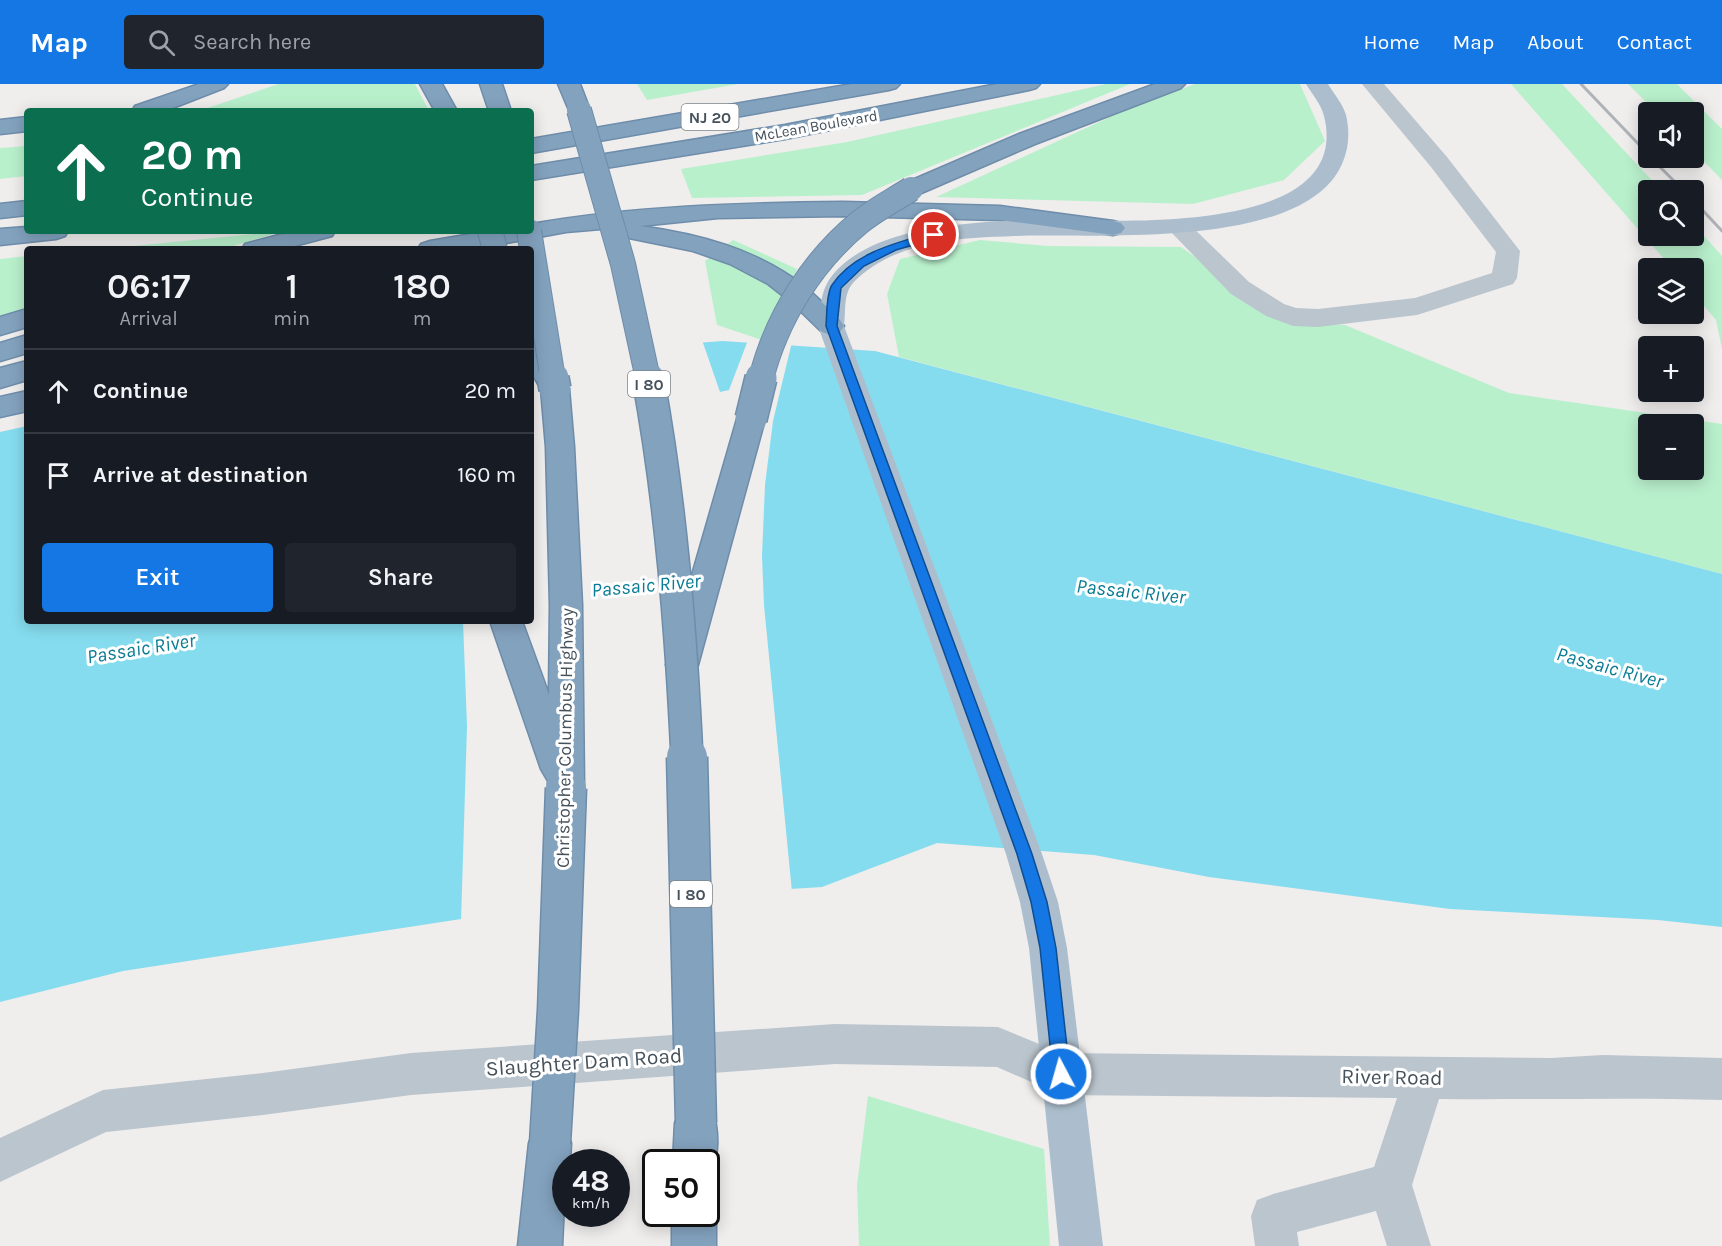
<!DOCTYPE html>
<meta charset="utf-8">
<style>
body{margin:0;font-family:Karla,sans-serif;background:#20242c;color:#f1f3f6;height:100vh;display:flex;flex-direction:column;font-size:22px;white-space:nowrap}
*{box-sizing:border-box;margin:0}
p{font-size:20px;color:#9ea1a6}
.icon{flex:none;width:33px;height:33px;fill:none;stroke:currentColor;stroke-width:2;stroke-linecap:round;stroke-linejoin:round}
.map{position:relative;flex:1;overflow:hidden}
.drawer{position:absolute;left:24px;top:162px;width:510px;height:378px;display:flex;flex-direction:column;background:#171b24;border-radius:6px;box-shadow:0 3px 15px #0003}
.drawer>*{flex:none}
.hud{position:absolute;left:24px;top:24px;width:510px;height:126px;border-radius:6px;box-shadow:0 3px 15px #0003;background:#0b6e4f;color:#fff;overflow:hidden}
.fabs{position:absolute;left:1638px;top:18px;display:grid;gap:12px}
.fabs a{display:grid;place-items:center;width:66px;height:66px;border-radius:6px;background:#171b24;box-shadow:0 3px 15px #0003;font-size:30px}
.speed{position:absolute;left:552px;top:1065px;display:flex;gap:12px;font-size:30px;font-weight:700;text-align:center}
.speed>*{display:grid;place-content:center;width:78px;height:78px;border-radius:50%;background:#171b24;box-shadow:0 3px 15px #0003;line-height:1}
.speed small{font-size:15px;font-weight:400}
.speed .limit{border:3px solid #111;border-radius:9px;background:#fff;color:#111}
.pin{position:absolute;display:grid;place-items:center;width:51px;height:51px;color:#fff;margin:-26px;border:3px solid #fff;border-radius:50%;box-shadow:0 2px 6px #0007}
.me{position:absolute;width:66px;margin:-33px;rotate:354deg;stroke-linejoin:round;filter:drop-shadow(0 0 4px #0008)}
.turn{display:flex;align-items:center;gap:21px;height:126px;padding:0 18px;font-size:27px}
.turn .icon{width:78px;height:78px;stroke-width:2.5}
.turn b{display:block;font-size:42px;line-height:51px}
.eta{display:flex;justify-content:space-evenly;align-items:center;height:102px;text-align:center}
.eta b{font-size:36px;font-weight:600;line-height:42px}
.cta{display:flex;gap:12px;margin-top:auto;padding:12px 18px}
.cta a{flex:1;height:69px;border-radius:6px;background:#1477e3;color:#fff;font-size:24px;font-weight:600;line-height:69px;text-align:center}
.cta a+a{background:#20242c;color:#f1f3f6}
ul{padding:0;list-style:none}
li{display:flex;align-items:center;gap:18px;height:84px;padding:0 18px;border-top:2px solid #363941}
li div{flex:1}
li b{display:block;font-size:22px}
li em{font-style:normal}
header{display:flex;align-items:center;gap:36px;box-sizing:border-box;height:84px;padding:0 30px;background:#1477e3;color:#fff}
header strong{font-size:28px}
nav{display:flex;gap:33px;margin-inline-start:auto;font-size:21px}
.search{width:420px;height:54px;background:#20242c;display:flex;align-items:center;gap:15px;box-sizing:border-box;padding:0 21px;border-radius:6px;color:#9ea1a6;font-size:22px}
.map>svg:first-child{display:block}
</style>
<header>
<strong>Map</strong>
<div class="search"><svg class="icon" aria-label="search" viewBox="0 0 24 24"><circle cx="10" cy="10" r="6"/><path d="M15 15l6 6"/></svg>Search here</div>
<nav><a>Home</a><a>Map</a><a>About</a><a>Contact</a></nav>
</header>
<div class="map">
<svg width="1722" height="1162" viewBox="0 0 1722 1162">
<rect width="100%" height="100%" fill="#f0eded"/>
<!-- green -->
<g fill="#b9f0cc" fill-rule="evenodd">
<polygon points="278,0 415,0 429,27 199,27"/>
<polygon points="637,0 738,0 647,16"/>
<polygon points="1106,0 1130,0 862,111 692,114 681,85 847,58"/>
<polygon points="1195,0 1300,0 1325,57 1284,96 1193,120 936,113 1123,27"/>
<polygon points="1511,0 1562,0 1661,106 1648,106 1648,152 1694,152 1694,141 1722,172 1722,265 1716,236 1694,210 1694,184 1672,184"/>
<polygon points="1628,0 1677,0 1722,45 1722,96 1694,67 1694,28 1656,28"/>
<polygon points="27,62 27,92 0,95 0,64"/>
<polygon points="283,147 224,165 103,165"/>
<polygon points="733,156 797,185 762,256 717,241 705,177"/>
<path d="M980 156 1048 162 1181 163 1287 237 1345 241 1509 309 1722 340V490L899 273 887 210 900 175ZM1648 340H1694V386H1648Z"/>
<polygon points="27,172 27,224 0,232 0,175"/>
<polygon points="868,1012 1044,1065 1050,1162 859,1162 857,1101"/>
</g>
<!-- water -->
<polygon fill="#85dcee" points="723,257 875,267 1722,490 1722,843 1658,836 1450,825 1209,793 1094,771 937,759 822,803 565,819 123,887 0,918 0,348 27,342 27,537 531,537 547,270"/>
<!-- pier -->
<polygon fill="#f0eded" points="702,256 720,308 729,306 748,256 792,258 773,337 765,401 762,472 764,521 792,808 565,822 461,838 467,642 463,537 531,537 531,269"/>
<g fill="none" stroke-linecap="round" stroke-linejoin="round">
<!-- highway casing -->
<g stroke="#6e8daa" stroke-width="3">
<g id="highway">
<polygon points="199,0 228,0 224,4 165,27 132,27 135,22"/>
<polygon points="420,0 442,0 457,27 435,27"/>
<polygon points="480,0 502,0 511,27 489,27"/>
<polygon points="558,0 580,0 590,26 587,31 579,32 571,31"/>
<polygon points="852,0 900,0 896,4 889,6 531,69 531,55"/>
<polygon points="997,0 1040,0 1036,4 1029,6 785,55 531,96 531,82 785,41"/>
<polygon points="1155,0 1185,0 1181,4 1035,60 919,110 911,112 903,110 899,105 903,100 1019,50"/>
<polygon points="27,33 27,47 0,50 0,36"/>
<polygon points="27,117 27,131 0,134 0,120"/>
<path d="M843 118 1000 122 1113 137 1121 139 1125 144 1121 149 1113 151 1000 136 843 132 718 134 640 142C699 150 755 165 803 201 816 212 828 224 840 236L844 242 840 248 831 251 822 248 791 218 768 200 730 180 693 167 624 153 621 148 624 143 566 148 473 165H418L421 160 430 157 489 147H531V140C634 122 739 119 843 118Z"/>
<polygon points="27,143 27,147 68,147 65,152 56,155 0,161 0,145"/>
<polygon points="294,147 335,147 332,152 283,165 242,165 245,160"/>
<polygon points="27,225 27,243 0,251 0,233"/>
<polygon points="27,251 27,269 0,277 0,259"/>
<polygon points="531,257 540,260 569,305 574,363 582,521 584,704 579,716 566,720 553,716 548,704 548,697 541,685 490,537 522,537 549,611 550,521 546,363 541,305 531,288"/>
<polygon points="27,277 27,296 0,304 0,284"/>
<polygon points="27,307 27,327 0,333 0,313"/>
<polygon points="751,325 761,328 765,335 698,581 694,591 682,595 670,591 666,581 737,335 741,328"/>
<path d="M696 1018 711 1024C720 1046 719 1071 710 1093L706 1095V1078H673L675 1039 681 1024Z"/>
<polygon points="550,1038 565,1044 571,1059 570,1078 566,1078 562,1162 518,1162 529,1059 535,1044"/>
<polygon points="706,1113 710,1114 716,1130 716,1162 672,1162 672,1130 706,1130"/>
</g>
</g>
<!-- minor -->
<g fill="#bbc5cd" fill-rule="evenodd">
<polygon points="1362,0 1384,0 1447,73 1520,167 1517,194 1513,200 1417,231 1318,243 1293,242 1266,232 1231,210 1170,147 1166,142 1170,137 1178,135 1186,137 1249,198 1284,220 1296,224 1318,225 1415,214 1492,189 1496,168 1431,83"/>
<path d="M835 940 998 943 1061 969 1551 974 1603 971 1722 974V1016C1628 1013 1534 1016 1439 1015L1412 1101 1431 1162H1387L1376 1127 1297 1148 1299 1162H1255L1251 1132 1257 1116 1273 1110 1374 1083 1397 1014 1061 1011 997 983 835 980 411 1011 263 1031 106 1048 0 1098V1054L103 1006 263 989 411 969Z"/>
</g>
<!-- major -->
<path fill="#acbecd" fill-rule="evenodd" d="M1306 0H1328C1334 10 1343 20 1346 31 1350 47 1349 65 1342 80 1304 167 1094 149 1015 152 988 153 960 154 934 159 906 164 873 177 853 199 843 210 846 228 844 242L1042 770 1058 818 1067 864 1103 1162H1059L1029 864 1020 818 1006 770 818 242C821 221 820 204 836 187 869 152 929 143 975 139 1005 136 1036 136 1066 136 1133 137 1353 148 1324 32 1321 20 1312 10 1306 0Z"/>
<!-- highway -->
<use href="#highway" fill="#83a2be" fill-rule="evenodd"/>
<!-- rail -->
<g stroke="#afb3b8" stroke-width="3">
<polyline points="1581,0 1648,70"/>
<polyline points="1651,74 1683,106"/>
<polyline points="1694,117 1722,147"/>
</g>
<!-- highway-bridge-far2 casing -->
<g stroke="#6e8daa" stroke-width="26" stroke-linecap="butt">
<g id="highway-bridge-far2">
<polyline points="579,26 623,180 648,295"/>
<polyline points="490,147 495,165"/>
<polyline points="529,147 553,295"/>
<path d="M761 295C776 235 812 177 860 138 876 125 894 116 911 105"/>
</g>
</g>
<!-- highway-bridge-far1 casing -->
<g stroke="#6e8daa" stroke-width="34" stroke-linecap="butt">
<g id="highway-bridge-far1">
<polyline points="553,294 555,305"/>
<path d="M648 294C671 419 681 547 687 674"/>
<polyline points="751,335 761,294"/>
</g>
</g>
<!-- highway-bridge casing -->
<g stroke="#6e8daa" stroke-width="43" stroke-linecap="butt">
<g id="highway-bridge">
<polyline points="687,673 696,1039"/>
<polyline points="550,1059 558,926 566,704"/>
</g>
</g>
<!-- highway-bridge-far2 -->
<use href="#highway-bridge-far2" stroke="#83a2be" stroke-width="24"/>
<!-- highway-bridge-far1 -->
<use href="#highway-bridge-far1" stroke="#83a2be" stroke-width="31"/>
<!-- highway-bridge -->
<use href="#highway-bridge" stroke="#83a2be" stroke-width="40"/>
</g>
<!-- route -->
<path fill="#1477e3" stroke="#0d4d94" stroke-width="1.5" d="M934 148 939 151 938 154 896 166 864 182 841 204 837 242 1032 770 1047 818 1056 864 1070 990 1067 996 1061 999 1055 996 1053 990 1040 864 1031 818 1017 770 826 242C827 231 826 210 832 201 854 168 899 158 934 148Z"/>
<g text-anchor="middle" stroke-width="6" stroke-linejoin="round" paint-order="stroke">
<!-- far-street labels -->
<g font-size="15" fill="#45515b" stroke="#fff">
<text transform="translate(816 42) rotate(-10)" y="5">McLean Boulevard</text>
</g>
<!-- shield labels -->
<g fill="#fff" stroke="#7d858c" stroke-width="1.5">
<rect x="681.5" y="20" width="57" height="26" rx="4.5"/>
<rect x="628" y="287" width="42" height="26" rx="4.5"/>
<rect x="670" y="797" width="42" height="26" rx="4.5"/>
</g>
<g font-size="16" font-weight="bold" fill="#45515b">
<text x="710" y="39">NJ 20</text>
<text x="649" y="306">I 80</text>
<text x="691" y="816">I 80</text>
</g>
<!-- street labels -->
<g font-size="18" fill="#45515b" stroke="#fff">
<text transform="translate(565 654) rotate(-89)" y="6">Christopher Columbus Highway</text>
</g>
<!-- water labels -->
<g font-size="20" font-style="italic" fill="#097c94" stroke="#fff">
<text transform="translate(646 501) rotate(-5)" y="7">Passaic River</text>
<text transform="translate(1131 507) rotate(6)" y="7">Passaic River</text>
<text transform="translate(141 564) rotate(-9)" y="7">Passaic River</text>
<text transform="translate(1610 583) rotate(15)" y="7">Passaic River</text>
</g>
<!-- near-street labels -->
<g font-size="21" fill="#45515b" stroke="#fff">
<text transform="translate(584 978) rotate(-4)" y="7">Slaughter Dam Road</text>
<text transform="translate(1392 993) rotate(1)" y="7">River Road</text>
</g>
</g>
</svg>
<div class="fabs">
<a><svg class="icon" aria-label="sound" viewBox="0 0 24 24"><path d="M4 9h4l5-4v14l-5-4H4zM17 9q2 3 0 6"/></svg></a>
<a><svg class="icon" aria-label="search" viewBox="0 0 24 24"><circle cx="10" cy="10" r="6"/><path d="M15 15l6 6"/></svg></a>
<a><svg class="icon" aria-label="layers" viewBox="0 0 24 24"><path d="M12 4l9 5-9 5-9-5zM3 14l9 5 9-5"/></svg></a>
<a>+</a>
<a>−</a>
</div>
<div class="speed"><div>48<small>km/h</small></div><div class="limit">50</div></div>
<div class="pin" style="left:934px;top:151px;background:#d93025"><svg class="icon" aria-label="arrive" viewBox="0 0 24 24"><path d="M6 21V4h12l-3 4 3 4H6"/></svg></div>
<svg class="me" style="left:1061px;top:990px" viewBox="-20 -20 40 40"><circle r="17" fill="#1477e3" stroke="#fff" stroke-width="3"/><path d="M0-11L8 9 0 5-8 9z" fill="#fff"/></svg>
<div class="hud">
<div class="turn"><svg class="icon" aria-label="ahead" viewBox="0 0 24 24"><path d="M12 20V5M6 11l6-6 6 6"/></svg><div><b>20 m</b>Continue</div></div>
</div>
<section class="drawer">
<div class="eta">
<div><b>06:17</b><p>Arrival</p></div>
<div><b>1</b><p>min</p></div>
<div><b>180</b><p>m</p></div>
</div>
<ul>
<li><svg class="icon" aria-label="ahead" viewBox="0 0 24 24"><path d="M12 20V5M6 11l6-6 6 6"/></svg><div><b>Continue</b></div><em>20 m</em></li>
<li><svg class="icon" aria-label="arrive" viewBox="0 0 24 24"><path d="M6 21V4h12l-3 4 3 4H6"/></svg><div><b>Arrive at destination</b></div><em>160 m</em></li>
</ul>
<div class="cta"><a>Exit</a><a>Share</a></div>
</section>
</div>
